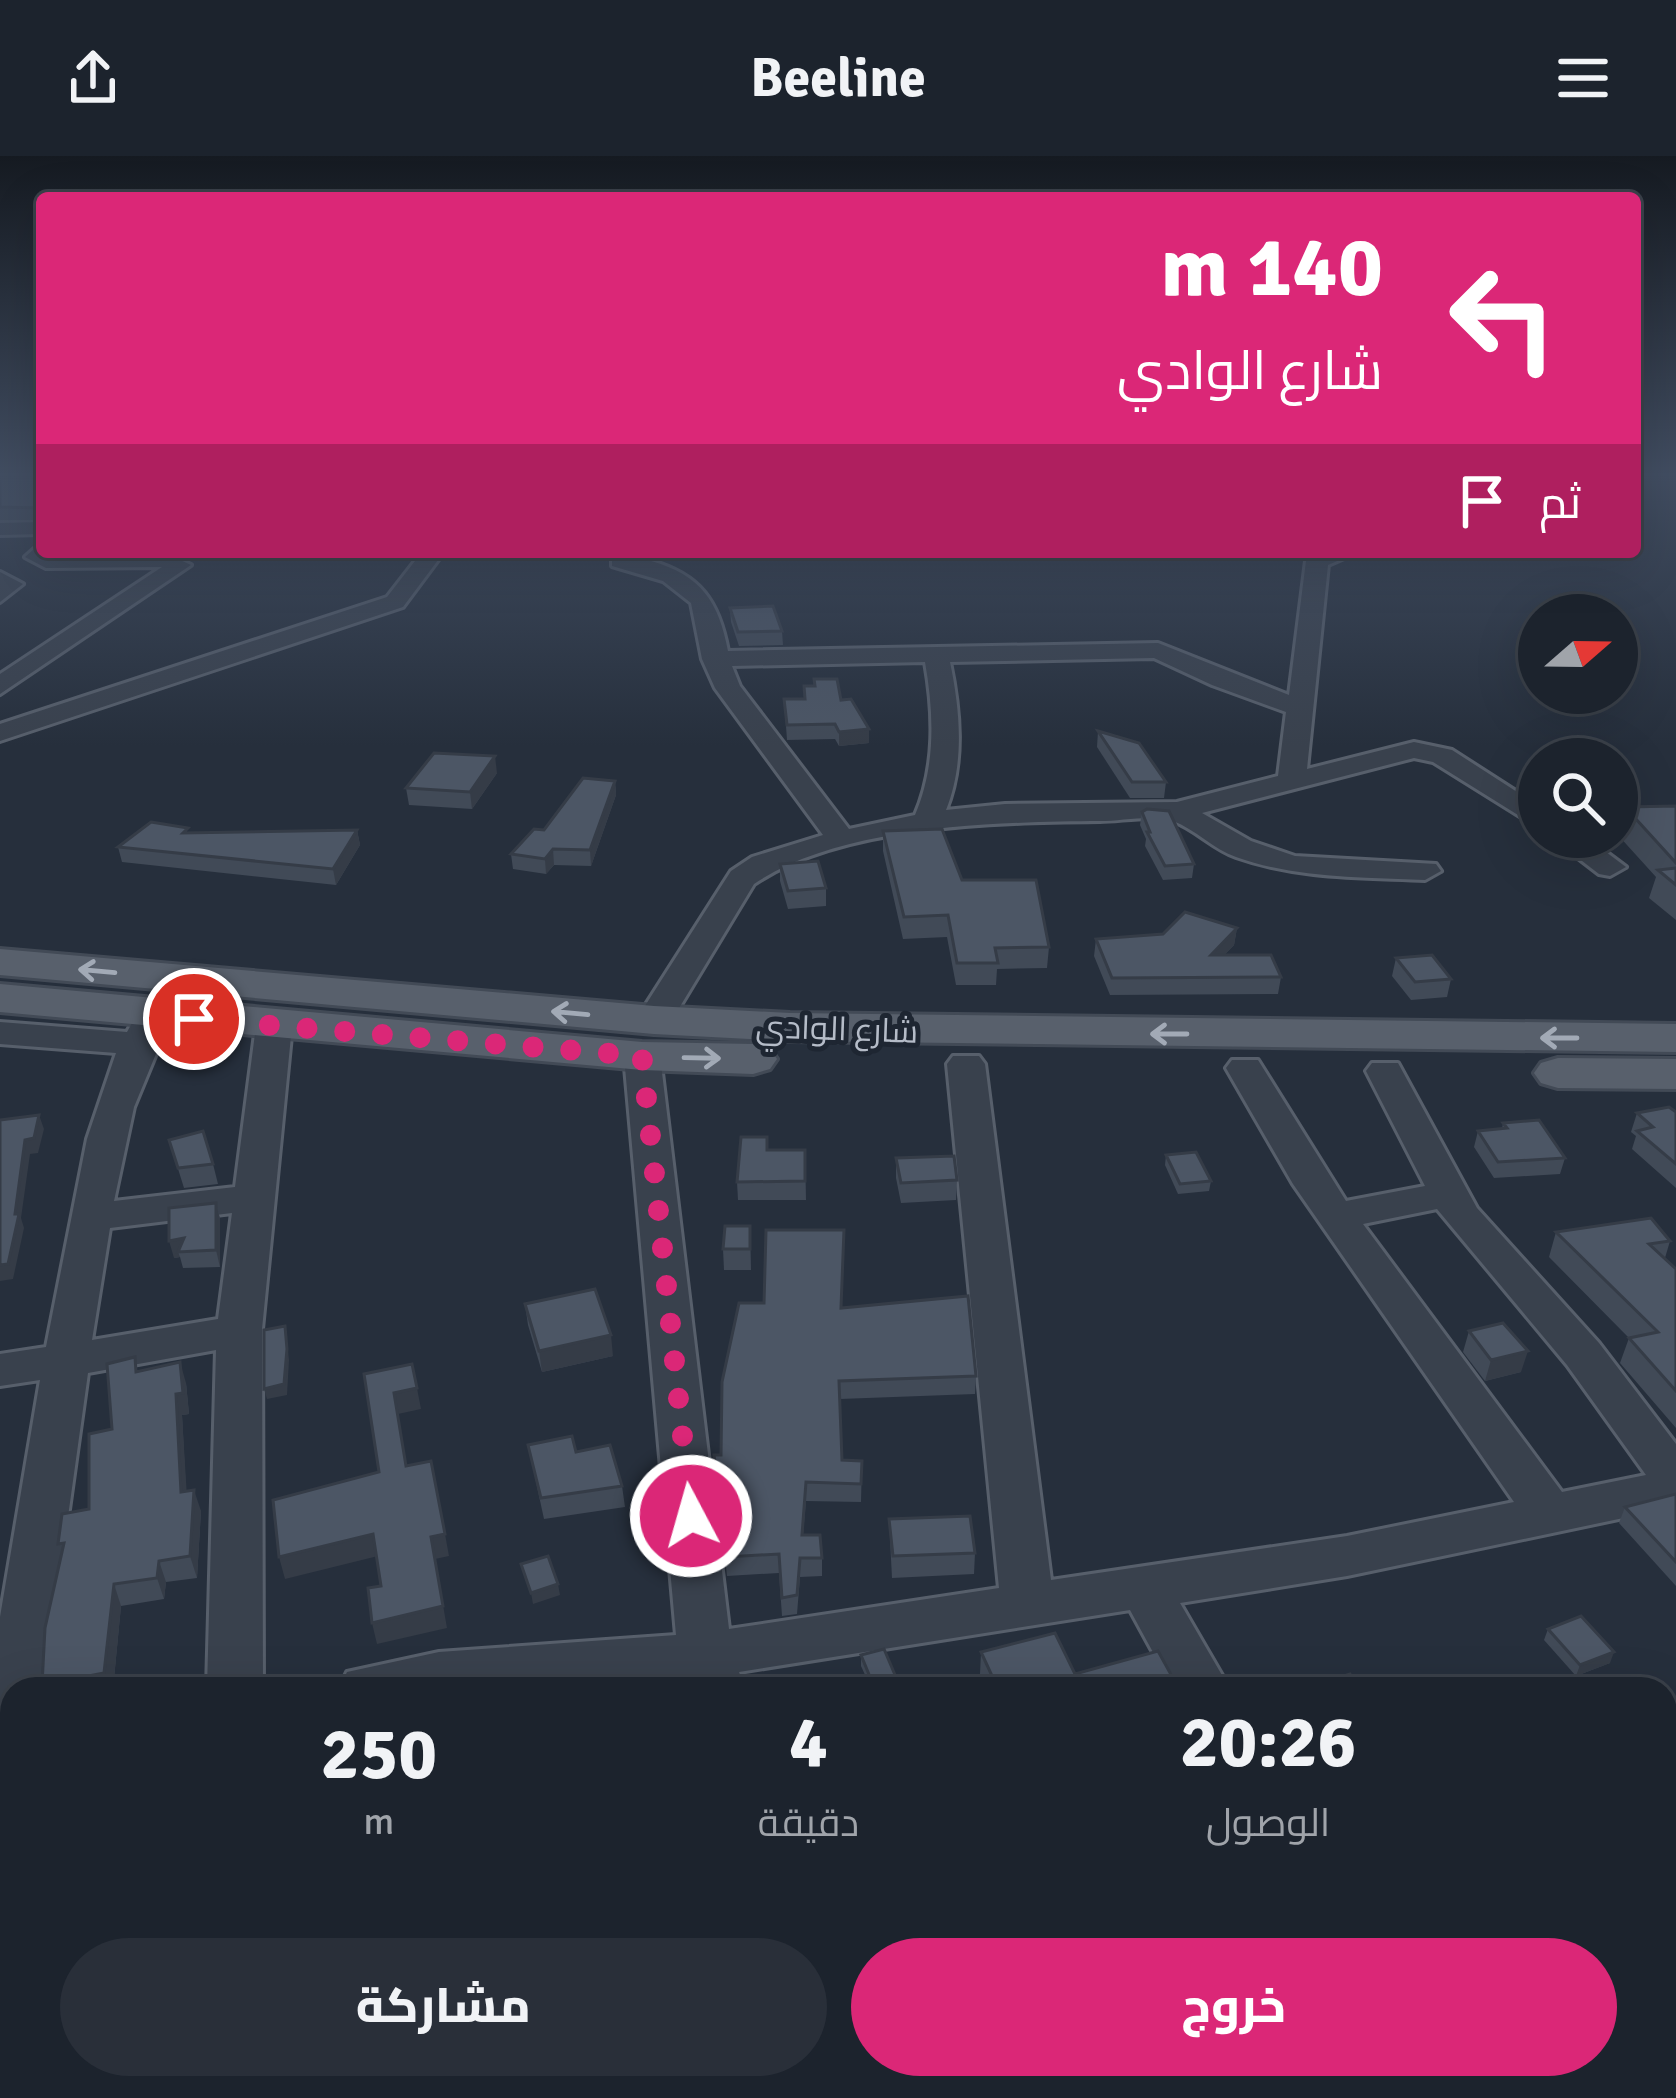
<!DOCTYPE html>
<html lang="ar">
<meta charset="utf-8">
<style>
body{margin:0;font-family:Signika,Cairo,sans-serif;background:#292f39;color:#f1f3f6;direction:rtl;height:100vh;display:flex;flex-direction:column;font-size:45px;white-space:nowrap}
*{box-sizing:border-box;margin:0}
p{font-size:39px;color:#a0a4aa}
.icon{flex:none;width:66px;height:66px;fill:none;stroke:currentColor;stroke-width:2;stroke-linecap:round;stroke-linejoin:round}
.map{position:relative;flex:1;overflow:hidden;direction:ltr}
.panel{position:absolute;left:0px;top:1521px;width:1677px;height:423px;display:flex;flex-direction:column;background:#1c232d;border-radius:36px 36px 0 0;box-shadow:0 12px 48px #0002,0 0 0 3px #3a4049;direction:rtl}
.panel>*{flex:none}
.banner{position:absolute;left:36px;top:36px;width:1605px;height:366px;border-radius:12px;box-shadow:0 12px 48px #0002,0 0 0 3px #3a4049;direction:rtl;background:#db2777;color:#fff;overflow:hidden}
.needle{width:78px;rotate:70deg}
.tools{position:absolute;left:1518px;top:438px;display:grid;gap:24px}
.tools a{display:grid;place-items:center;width:120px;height:120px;border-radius:50%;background:#1c232d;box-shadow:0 12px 48px #0002,0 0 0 3px #3a4049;font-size:60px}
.pin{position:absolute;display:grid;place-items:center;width:102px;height:102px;color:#fff;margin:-51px;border:6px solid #fff;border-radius:50%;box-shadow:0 3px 12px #0007}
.me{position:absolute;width:132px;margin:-66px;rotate:354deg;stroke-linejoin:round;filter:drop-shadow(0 0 9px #0008)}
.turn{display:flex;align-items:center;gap:42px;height:252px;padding:0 60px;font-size:54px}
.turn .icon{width:156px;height:156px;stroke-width:2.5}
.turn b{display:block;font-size:84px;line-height:102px}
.then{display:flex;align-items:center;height:114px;padding:0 60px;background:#0003;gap:24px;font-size:45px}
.eta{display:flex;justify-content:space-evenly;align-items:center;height:204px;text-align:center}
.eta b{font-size:72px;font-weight:800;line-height:84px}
.button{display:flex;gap:24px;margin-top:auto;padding:24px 60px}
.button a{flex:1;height:138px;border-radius:72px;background:#db2777;color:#fff;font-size:48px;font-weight:800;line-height:138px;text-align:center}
.button a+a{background:#292f39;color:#f1f3f6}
header{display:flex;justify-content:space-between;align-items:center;height:156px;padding:0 60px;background:#1c232d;font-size:54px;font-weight:800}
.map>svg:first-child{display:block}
</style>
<header><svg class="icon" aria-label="menu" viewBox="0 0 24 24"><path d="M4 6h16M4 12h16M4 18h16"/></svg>Beeline<svg class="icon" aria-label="share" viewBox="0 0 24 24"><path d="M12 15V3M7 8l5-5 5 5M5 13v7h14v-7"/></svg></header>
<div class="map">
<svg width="1676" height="1942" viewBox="0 0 1676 1942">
<rect width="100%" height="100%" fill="#262f3c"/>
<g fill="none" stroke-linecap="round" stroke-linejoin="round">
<!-- minor casing -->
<g stroke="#575f6b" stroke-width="6">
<g id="minor">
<polygon points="42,366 42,378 0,379 0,367"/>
<polygon points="42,386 42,396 49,398 165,397 191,409 0,538 0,518 162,411 46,412 25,401"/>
<polygon points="422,396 444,396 403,451 0,585 0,568 387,441"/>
<path d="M1324 396H1358L1328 409 1307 613 1414 586 1452 594 1539 650V672L1433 606 1414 602 1202 657 1251 685 1295 700 1436 708 1441 715 1425 724C1360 721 1298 723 1236 701 1213 693 1195 673 1173 665 1153 658 1121 665 1100 665 997 666 841 669 754 728L667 872H641L636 864 731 715 752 701 823 679 715 532 702 503 691 447 663 425 612 410V400C625 398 638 402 651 405 701 419 719 446 728 495L1158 487 1289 539 1306 405ZM1154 502 1212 529 1286 556 1278 620 1177 646 1005 648 946 654C965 607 960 554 950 506ZM925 506C934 557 936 610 915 659L849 673 740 530 732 510Z"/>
<polygon points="0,416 23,428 0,446"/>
<polygon points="1551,681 1586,681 1626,711 1610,720 1599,718"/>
<path d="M154 848 167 851 172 859 134 951 114 1045 235 1031 256 870 261 862H287L292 870 262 1173 263 1533H207L216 1194 88 1217 44 1533H12V1626H0V1461L40 1224 0 1230V1198L46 1191 87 983 116 897 0 888V866L127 876 141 851ZM232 1057 218 1163 92 1184 110 1072Z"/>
<path d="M642 889 655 892 660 900 729 1473 999 1432 947 908 953 900H979L985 908 1051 1424 1347 1380 1514 1346 1293 1028 1226 912 1232 904H1258L1346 1045 1425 1030 1366 915 1372 907H1398L1477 1052 1599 1187 1676 1288V1351L1347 1420 1180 1447 1230 1533H1173L1130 1454 739 1516 745 1533H689L686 1523 556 1533H339L347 1516 439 1496 676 1479 624 900 629 892ZM1437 1053 1567 1209 1646 1319 1562 1336 1363 1068Z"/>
<polygon points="1676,1691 1676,1747 1665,1750 1665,1694"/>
<polygon points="257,1932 348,1932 344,1942 253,1942"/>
<polygon points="820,1932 888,1932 891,1942 823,1942"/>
<polygon points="1388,1932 1457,1932 1461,1942 1392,1942"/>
</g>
</g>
<!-- major casing -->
<g stroke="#424a56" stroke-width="6">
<g id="major">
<polygon points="0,793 654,850 790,857 1676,868 1676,896 790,885 654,878 0,819"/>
<polygon points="0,828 642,886 753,888 770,893 777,903 770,913 753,918 642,914 0,856"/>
<polygon points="1558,902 1676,903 1676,933 1558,932 1541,927 1534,917 1541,907"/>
</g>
</g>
<!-- minor -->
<use href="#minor" fill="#39414d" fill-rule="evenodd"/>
<!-- major -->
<use href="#major" fill="#58606c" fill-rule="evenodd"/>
</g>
<!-- wall -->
<g fill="#414a57">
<polygon points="42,321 42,364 0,364 0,322"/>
<polygon points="730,452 782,475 783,489 739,490 731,466"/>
<polygon points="804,530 841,544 869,573 869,587 839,590 835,583 787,584 784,543 804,543"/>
<polygon points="1098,575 1166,626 1164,642 1130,642 1097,591"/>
<polygon points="497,617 472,653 409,649 406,632"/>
<polygon points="615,625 616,639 591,710 554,709 546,718 513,713 511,698"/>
<polygon points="1676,650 1676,764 1649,742 1656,721 1617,678 1625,651"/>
<polygon points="1142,656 1194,708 1192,722 1163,724 1145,690 1146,683 1140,669"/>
<polygon points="357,674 360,689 336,729 122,706 118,691 189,677"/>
<polygon points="883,675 962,724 1049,791 1047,812 997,813 996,829 956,829 947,781 903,783 883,695"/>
<polygon points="780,708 826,732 826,750 788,753 780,725"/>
<polygon points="1237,772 1234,789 1224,799 1281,821 1278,838 1110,839 1094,800 1096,783"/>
<polygon points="1396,802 1451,823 1447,841 1411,844 1392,820"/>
<polygon points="1676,956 1676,1032 1632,993 1636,980 1631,976 1637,957"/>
<polygon points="1503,967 1565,1002 1560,1018 1494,1022 1474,991 1478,975 1502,973"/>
<polygon points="169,984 213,1008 218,1028 184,1032"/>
<polygon points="767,994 805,994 806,1044 738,1044 737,1026"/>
<polygon points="1166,999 1211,1025 1209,1035 1178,1038 1165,1009"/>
<polygon points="896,1002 957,1024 956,1044 901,1047 896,1022"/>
<polygon points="216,1047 220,1063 220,1111 183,1112 180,1101 174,1102"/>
<polygon points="750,1070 751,1114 724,1114 723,1093"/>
<polygon points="1556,1076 1670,1085 1665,1102 1676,1113 1676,1272 1620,1207 1629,1182 1549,1101"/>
<polygon points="525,1148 613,1200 542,1216 528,1169"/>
<polygon points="842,1152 976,1220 975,1238 840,1243 842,1304 862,1305 861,1346 806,1345 803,1379 822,1402 822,1420 800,1421 797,1458 782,1460 779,1417 727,1420 714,1299 721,1299"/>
<polygon points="1469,1175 1521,1216 1485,1225 1463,1196"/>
<polygon points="139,1215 186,1227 189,1258 182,1259 186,1335 201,1355 197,1422 166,1426 164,1443 121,1450 113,1533 44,1533 62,1399 89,1353 112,1273"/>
<polygon points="528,1289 576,1296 622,1330 625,1351 544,1363"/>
<polygon points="1676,1338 1676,1430 1619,1367 1625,1351"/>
<polygon points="889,1363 975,1397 974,1418 892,1422"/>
<polygon points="1548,1473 1610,1507 1576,1520 1544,1484"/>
<polygon points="981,1496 1075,1518 1179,1533 986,1533 980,1518"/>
<polygon points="861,1499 901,1533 866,1521 861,1510"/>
<polygon points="940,1932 1031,1932 1035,1942 946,1942"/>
<polygon points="1116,1932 1379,1932 1376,1942 1087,1942 1116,1935"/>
<polygon points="1497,1932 1665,1932 1676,1942 1591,1942 1585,1934 1565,1942 1555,1942 1553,1939 1545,1942 1503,1942"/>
</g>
<!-- shaded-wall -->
<g fill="#353c47">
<polygon points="869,573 869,587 839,590 839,576"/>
<polygon points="495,600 497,617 472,653 470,636"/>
<polygon points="615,625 616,639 591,710 590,694"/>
<polygon points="357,674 360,689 336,729 333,713"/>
<polygon points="553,693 554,709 546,718 545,703"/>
<polygon points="1237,772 1234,789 1208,816 1211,799"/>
<polygon points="39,959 44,973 38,997 30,998 21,1062 24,1072 13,1123 0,1125 0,1109 15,1058 25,984"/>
<polygon points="216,1047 220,1063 220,1111 216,1094"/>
<polygon points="184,1082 178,1096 180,1101 174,1102 169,1085"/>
<polygon points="285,1170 289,1204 287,1239 267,1243 264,1233"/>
<polygon points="611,1179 613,1200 542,1216 539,1195"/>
<polygon points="1528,1195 1521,1216 1485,1225 1491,1204"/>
<polygon points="180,1206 186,1227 189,1258 182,1259 188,1358 181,1336 176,1238"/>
<polygon points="417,1232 421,1253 398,1258 394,1237"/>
<polygon points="194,1334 201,1355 197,1422 190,1400"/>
<polygon points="373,1378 378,1400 285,1423 279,1401"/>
<polygon points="445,1378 449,1400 435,1403 447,1472 377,1488 372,1467 431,1381"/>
<polygon points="159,1405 166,1426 164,1443 157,1422"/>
<polygon points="114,1428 121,1450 113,1533 44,1533 42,1529"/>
<polygon points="558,1428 560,1439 533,1448 531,1437"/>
<polygon points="1614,1496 1610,1507 1576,1520 1580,1509"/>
<polygon points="12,1703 12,1732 0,1735 0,1706"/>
<polygon points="623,1932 654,1932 624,1942"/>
<polygon points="1520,1932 1556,1932 1553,1939 1545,1942 1515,1942"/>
<polygon points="1563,1932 1586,1932 1565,1942 1558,1942"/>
</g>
<!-- building -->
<g fill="#4c5665" stroke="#353c47" stroke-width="3">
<polygon points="42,321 42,352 0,351 0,322"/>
<polygon points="773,450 782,475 738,476 730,452"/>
<polygon points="814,523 837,523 841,544 851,543 869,573 839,576 835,568 787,569 784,543 805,543 804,530 815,530"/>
<polygon points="1098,575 1139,587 1166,626 1132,626"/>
<polygon points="434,597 495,600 470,636 406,632"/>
<polygon points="583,622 615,625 590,694 553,693 545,703 511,698 534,673 544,674"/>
<polygon points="1676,650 1676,707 1625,651"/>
<polygon points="1147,653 1169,655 1194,708 1165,710 1147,676 1150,676 1142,656"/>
<polygon points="151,666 188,672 183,677 357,674 333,713 118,691"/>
<polygon points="942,673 962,724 1036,724 1049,791 995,792 998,807 957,807 948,759 904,761 883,675"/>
<polygon points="818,705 826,732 788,735 780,708"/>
<polygon points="1676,712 1676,729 1658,714"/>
<polygon points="1185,756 1237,772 1211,799 1271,799 1281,821 1112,822 1096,783 1163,778"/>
<polygon points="1432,799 1451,823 1415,826 1396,802"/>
<polygon points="1669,951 1676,956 1676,1008 1637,975 1653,971 1637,957"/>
<polygon points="39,959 34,982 25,984 15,1058 19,1058 8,1108 0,1109 0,964"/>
<polygon points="1539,964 1565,1002 1498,1006 1478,975 1507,972 1503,967"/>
<polygon points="203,975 213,1008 178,1012 169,984"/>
<polygon points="741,981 767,981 767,994 805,994 805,1025 737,1026"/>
<polygon points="1196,996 1211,1025 1180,1028 1166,999"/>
<polygon points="954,1000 957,1024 901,1027 896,1002"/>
<polygon points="216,1047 216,1094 178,1096 184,1082 169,1085 169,1052"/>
<polygon points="1651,1062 1670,1085 1649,1088 1676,1113 1676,1235 1629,1182 1658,1176 1556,1076"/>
<polygon points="725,1070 750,1070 750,1093 723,1093"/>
<polygon points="766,1074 844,1074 841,1152 968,1140 976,1220 839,1225 842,1304 862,1305 861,1328 806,1326 802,1379 820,1379 822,1402 800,1402 797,1439 782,1442 779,1398 726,1401 714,1299 721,1299 722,1226 739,1147 764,1147"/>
<polygon points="595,1133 611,1179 539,1195 525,1148"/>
<polygon points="1503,1167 1528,1195 1491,1204 1469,1175"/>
<polygon points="285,1170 287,1193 284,1228 264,1233 264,1174"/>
<polygon points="135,1201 136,1216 180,1206 183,1237 176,1238 181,1336 194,1334 190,1400 159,1405 157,1422 114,1428 104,1517 42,1529 45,1472 64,1387 58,1388 62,1358 89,1353 89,1278 112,1273 107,1208"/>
<polygon points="412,1208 417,1232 394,1237 406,1310 431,1305 445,1378 431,1381 443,1450 372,1467 368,1432 381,1430 373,1378 279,1401 273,1344 379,1316 364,1218"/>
<polygon points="572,1280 576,1296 610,1289 622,1330 541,1342 528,1289"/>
<polygon points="1676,1338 1676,1406 1625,1351"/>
<polygon points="970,1360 975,1397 893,1400 889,1363"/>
<polygon points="548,1400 558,1428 531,1437 521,1408"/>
<polygon points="1581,1460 1614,1496 1580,1509 1548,1473"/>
<polygon points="1055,1477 1075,1518 1158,1495 1179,1533 998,1533 981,1496"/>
<polygon points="884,1493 901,1533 804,1533 804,1530 870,1521 861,1499"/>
<polygon points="1350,1518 1360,1533 1302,1533"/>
<polygon points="503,1520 509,1533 468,1533"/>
<polygon points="594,1523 598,1533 562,1533"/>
<polygon points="12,1592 12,1703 0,1706 0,1604 5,1593"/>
<polygon points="1676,1732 1676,1942 1635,1942 1633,1939 1616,1942 1610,1932 1665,1932 1665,1736"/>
<polygon points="480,1932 546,1932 548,1942 440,1942 440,1940"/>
<polygon points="677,1932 689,1932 692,1942 655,1942"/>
<polygon points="954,1932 1031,1932 1035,1942 958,1942"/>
<polygon points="1101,1932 1114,1932 1118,1942 1087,1942"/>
<polygon points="1130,1932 1353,1932 1307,1940 1308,1942 1138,1942"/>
</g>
<!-- one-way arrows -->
<defs><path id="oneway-shaft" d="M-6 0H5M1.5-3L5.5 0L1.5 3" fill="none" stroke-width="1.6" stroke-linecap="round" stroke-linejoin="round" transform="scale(3)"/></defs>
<g stroke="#a2aab6">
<use href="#oneway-shaft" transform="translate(97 815) rotate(-175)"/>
<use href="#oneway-shaft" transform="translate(570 857) rotate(-175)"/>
<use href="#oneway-shaft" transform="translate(1169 878) rotate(-180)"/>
<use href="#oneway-shaft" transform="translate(1559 882) rotate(-180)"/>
<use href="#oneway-shaft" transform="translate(702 902) rotate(1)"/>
</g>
<!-- sky -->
<linearGradient id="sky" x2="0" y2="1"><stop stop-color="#151a21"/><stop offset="0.54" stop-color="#414d61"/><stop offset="1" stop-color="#414d61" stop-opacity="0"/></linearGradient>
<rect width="1676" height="590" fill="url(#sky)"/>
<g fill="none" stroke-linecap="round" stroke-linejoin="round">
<!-- route -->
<polyline stroke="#db2777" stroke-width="21" stroke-dasharray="0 37.8" points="194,863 642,900 691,1360"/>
</g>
<g text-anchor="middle" stroke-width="10" stroke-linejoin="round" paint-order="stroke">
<!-- street labels -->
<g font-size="33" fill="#b5bcc8" stroke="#1e2632">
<text transform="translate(837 872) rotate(2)" y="12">شارع الوادي</text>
</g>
</g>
</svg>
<div class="tools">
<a><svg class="needle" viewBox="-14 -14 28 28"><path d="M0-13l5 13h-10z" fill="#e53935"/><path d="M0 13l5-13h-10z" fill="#a0a4aa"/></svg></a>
<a><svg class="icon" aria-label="search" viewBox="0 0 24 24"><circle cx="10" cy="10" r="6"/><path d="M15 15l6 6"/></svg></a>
</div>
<div class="pin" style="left:194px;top:863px;background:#d93025"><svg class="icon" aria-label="arrive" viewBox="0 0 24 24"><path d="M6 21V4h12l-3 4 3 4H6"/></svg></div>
<svg class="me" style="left:691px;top:1360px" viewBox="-20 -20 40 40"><circle r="17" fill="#db2777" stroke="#fff" stroke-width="3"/><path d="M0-11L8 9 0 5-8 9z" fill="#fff"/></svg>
<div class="banner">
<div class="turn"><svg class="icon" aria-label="left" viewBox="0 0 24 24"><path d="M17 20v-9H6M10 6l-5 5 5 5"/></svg><div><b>140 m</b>شارع الوادي</div></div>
<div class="then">ثم<svg class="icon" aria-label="arrive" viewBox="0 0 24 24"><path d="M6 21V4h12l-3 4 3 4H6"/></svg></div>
</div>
<section class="panel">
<div class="eta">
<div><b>20:26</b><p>الوصول</p></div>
<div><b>4</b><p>دقيقة</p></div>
<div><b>250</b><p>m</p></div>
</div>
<div class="button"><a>خروج</a><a>مشاركة</a></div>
</section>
</div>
